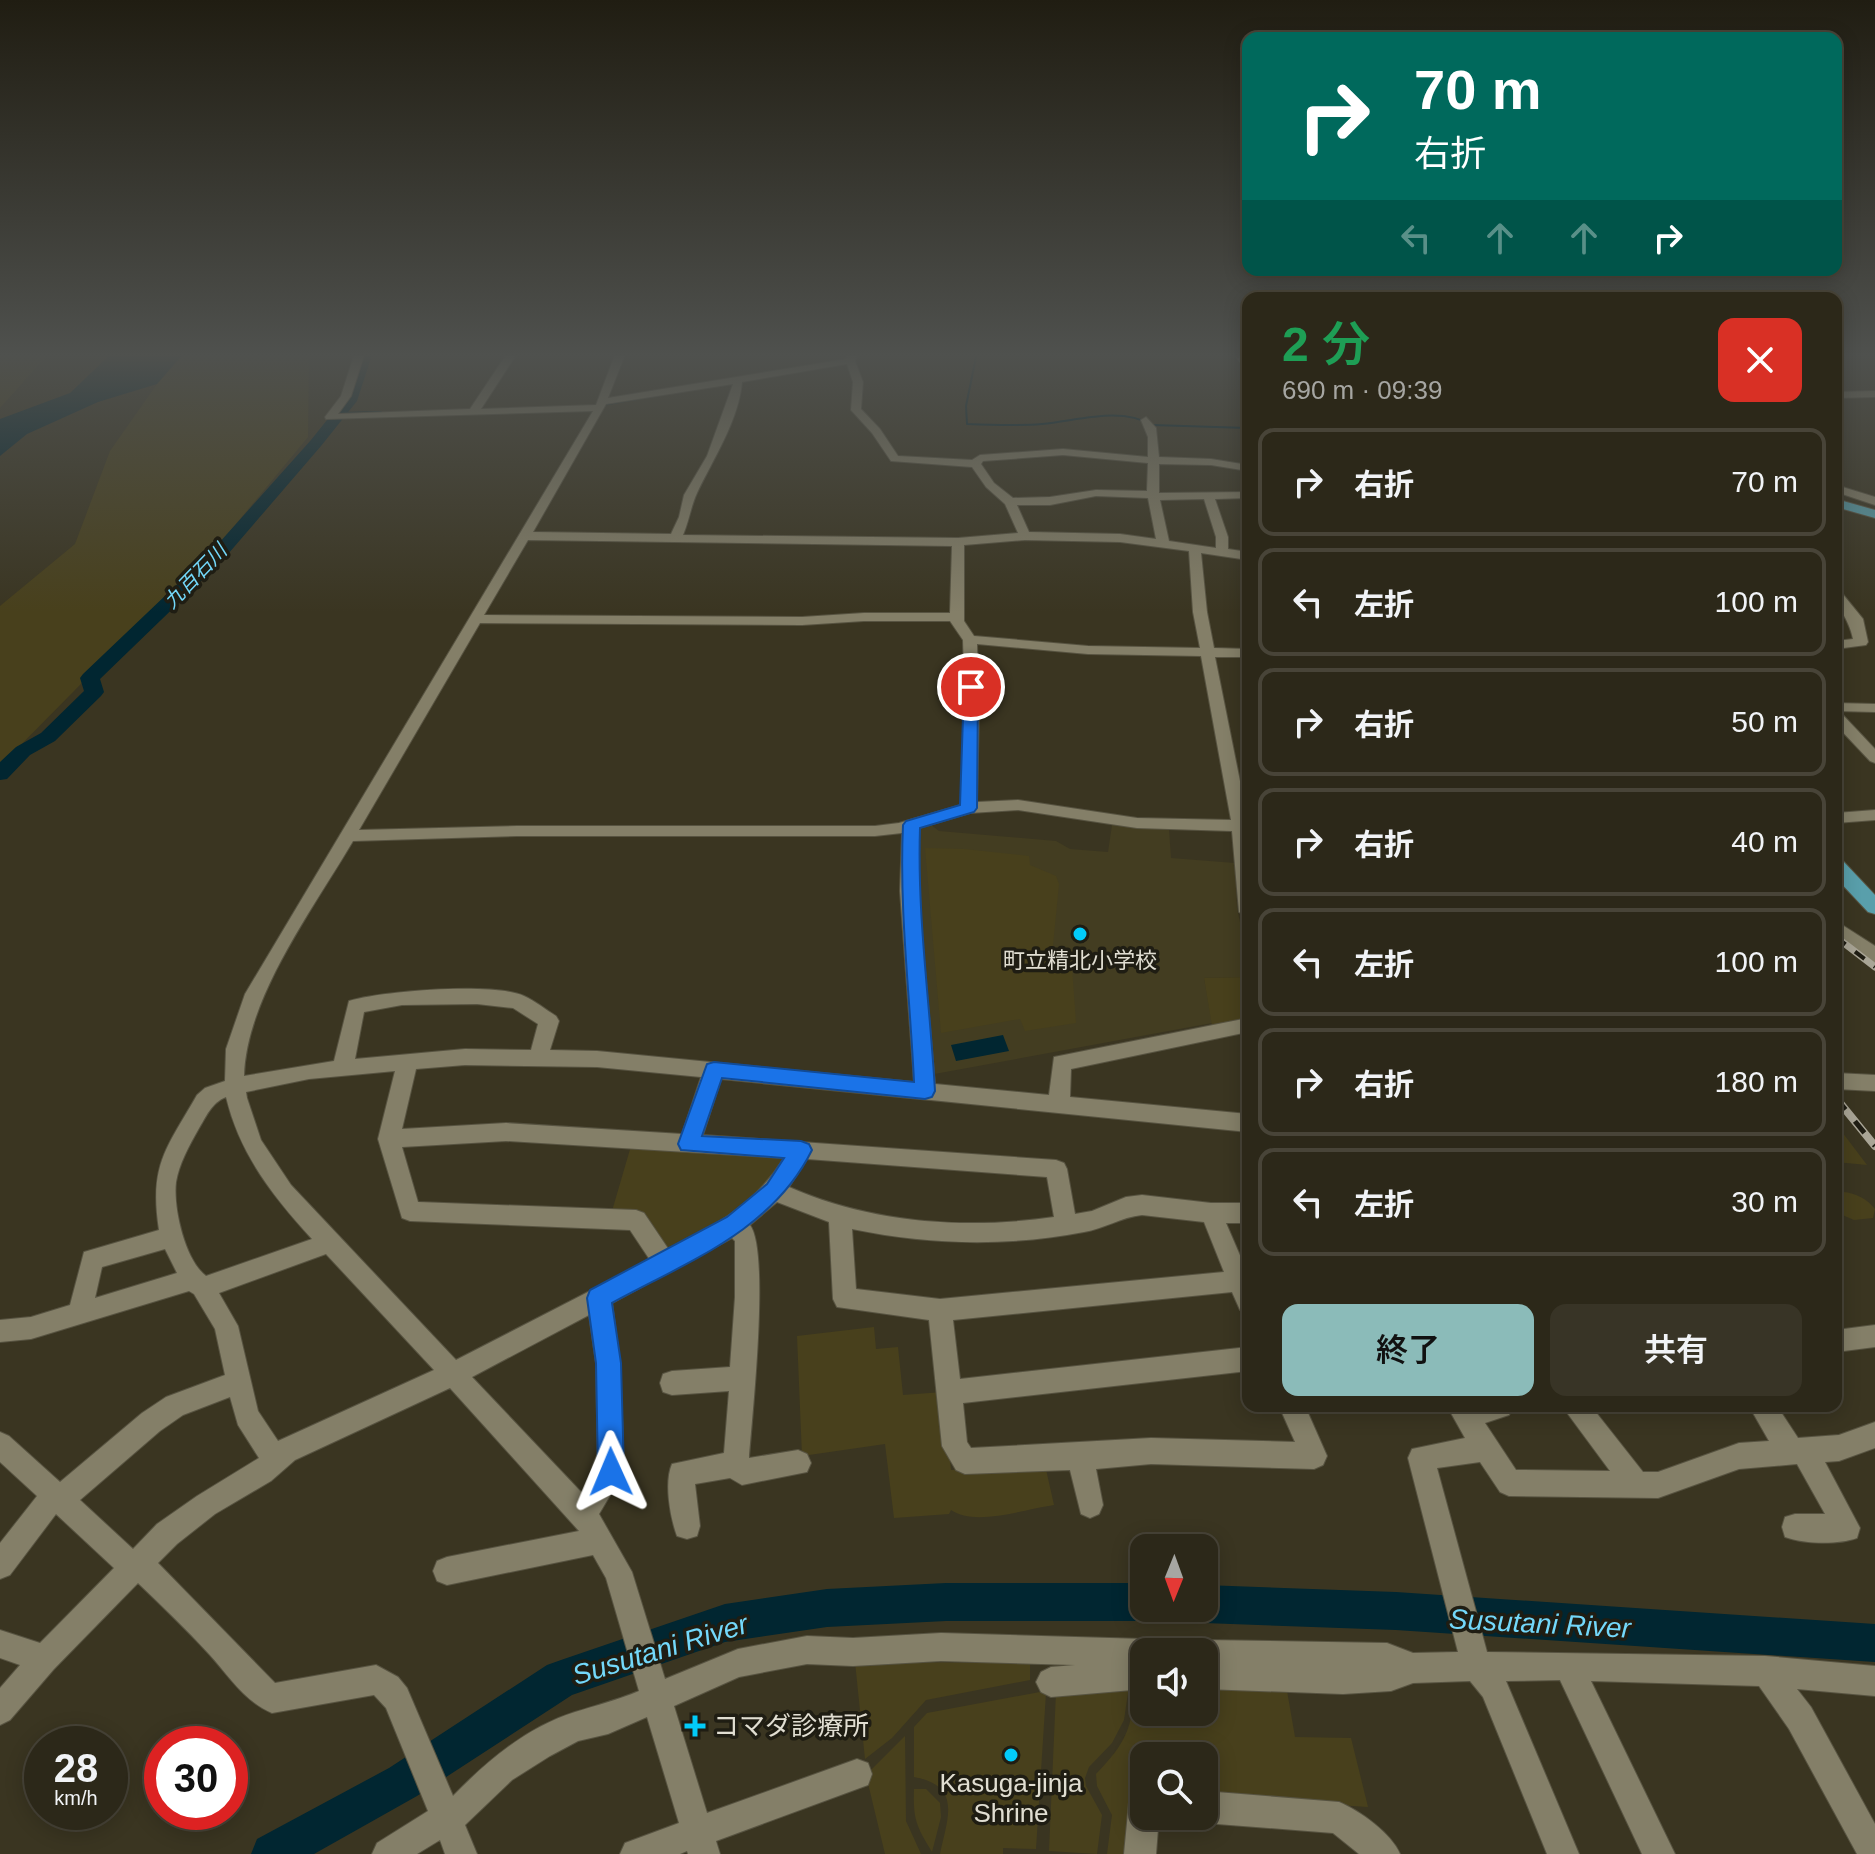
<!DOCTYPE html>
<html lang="ja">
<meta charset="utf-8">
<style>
body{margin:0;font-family:Helvetica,"Noto Sans JP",sans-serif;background:#383426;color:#f1f3f6;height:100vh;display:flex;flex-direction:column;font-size:30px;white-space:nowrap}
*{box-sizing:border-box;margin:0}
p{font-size:26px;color:#a6a6a2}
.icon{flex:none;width:44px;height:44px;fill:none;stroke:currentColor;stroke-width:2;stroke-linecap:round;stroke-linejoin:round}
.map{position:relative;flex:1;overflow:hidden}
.panel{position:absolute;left:1242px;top:292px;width:600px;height:1120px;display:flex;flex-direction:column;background:#2c2819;border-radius:16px;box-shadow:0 4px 20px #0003,0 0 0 2px #484438}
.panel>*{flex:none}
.hud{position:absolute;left:1242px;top:32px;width:600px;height:244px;border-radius:16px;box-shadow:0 4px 20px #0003,0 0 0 2px #484438;background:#00695c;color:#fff;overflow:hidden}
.needle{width:52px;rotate:181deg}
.fabs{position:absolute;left:1130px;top:1534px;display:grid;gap:16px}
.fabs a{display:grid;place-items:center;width:88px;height:88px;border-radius:16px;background:#2c2819;box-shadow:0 4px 20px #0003,0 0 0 2px #484438;font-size:40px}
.speed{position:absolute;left:24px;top:1726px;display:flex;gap:16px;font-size:40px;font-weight:700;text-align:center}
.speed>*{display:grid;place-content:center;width:104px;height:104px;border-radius:50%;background:#2c2819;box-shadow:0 4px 20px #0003,0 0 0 2px #484438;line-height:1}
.speed small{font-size:20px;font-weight:400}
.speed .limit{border:12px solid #d22;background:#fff;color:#111}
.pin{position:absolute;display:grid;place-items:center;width:68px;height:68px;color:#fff;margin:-34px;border:4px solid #fff;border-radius:50%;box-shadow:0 2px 8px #0007}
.me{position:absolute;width:88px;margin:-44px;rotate:359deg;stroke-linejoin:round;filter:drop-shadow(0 0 6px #0008)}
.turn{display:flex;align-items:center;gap:28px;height:168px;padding:0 40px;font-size:36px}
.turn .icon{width:104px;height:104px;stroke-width:2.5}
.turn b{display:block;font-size:56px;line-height:68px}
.lanes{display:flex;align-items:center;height:76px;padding:0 40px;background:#0003;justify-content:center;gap:40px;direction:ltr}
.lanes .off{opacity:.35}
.round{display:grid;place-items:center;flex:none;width:84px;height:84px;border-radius:16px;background:#383426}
.headline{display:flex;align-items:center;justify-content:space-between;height:136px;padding:0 40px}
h1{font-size:48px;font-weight:600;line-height:60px;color:#1e9e55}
.primary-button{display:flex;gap:16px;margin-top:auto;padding:16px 40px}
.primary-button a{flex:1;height:92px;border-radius:16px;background:#8bbbb9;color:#111;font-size:32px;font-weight:600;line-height:92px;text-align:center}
.primary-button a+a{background:#383426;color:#f1f3f6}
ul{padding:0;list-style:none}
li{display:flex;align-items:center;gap:24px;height:108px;margin:0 16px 12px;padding:0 24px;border:4px solid #484438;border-radius:16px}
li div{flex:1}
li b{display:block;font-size:30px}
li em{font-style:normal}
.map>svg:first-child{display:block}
</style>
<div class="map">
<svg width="1875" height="1854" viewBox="0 0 1875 1854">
<rect width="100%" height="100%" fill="#3a3521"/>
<!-- built -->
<polygon fill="#433d21" points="930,824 939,831 1056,841 1070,849 1108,852 1112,825 1169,829 1171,858 1235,863 1237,908 1248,960 1248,977 1204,978 1212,1023 929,1075 914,890 914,827"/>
<!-- green -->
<g fill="#48401c">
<polygon points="0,352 50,352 0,408"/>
<polygon points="185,352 309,352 308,437 221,542 0,766 0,606 75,544 110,451 157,384"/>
<polygon points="925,848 964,849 1029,856 1030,865 1056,876 1059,884 1051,966 1072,967 1076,1023 1025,1031 1020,1019 941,1033"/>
<polygon points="1248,977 1248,1017 1212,1026 1204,978"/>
<polygon points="1836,1124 1867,1165 1836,1162"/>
<polygon points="631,1146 783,1155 787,1163 755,1201 673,1251 663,1249 612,1211"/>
<path d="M1843 1192C1856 1193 1867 1199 1875 1209L1873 1218 1854 1220 1840 1214 1836 1196Z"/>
<path d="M874 1327 876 1349 898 1347 903 1395 943 1392 951 1470 1045 1465 1054 1505C1025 1509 975 1527 951 1510L949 1514 894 1518 885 1444 802 1456 797 1336Z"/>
<polygon points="855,1662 1030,1663 1030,1680 926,1700 892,1738 865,1759"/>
<path d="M1204 1685H1286L1295 1737 1351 1738 1368 1807 1204 1796V1756H1144V1792L1135 1854H1107L1112 1815 1097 1786 1096 1774C1126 1743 1132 1729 1135 1686H1144V1712H1204Z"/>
<polygon points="1129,1686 1124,1720 1112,1743 1089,1767 1085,1778 1086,1786 1102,1815 1097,1854 1049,1851 1056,1692"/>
<path d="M1040 1692 1046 1693 1036 1849 1003 1848V1854H940C947 1819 963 1786 914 1777V1727L927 1713Z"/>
<polygon points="905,1736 906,1821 921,1854 885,1854 866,1775"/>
<path d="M914 1789H926L940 1803 941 1817 932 1852C916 1826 913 1819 914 1789Z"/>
</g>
<!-- water -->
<g fill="#012631">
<polygon points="113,352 185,352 157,384 98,402 27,434 0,456 0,419 70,393"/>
<polygon points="1003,1035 1009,1051 956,1061 951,1045"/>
</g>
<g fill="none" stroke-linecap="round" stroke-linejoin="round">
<!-- stream -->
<g stroke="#012631" stroke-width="2">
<path d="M977 352 966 406 967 424C992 425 1017 426 1042 424 1077 421 1120 406 1152 425L1248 428"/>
<polyline points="602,405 660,395"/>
<polyline points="340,413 381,412"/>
</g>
<!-- river -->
<g fill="#012631" fill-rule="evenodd">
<polygon points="361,352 373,352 357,401 321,446 222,561 100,679 104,692 101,696 55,741 30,755 7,779 0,780 0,762 16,747 41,733 84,691 80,678 83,674 210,553 311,440 343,400"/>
<polygon points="946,1583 1144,1583 1144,1608 1160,1608 1157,1615 1144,1621 946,1621 827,1627 725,1642 572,1695 417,1796 314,1854 251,1854 257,1839 389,1768 547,1665 561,1660 725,1604 827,1589"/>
<polygon points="1204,1585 1396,1592 1875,1624 1875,1662 1396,1630 1204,1623 1191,1617 1187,1608 1204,1608"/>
</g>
<!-- minor casing -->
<g stroke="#575341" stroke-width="2">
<g id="minor">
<path d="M355 352H365L351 396 338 414 470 409 508 352H518L481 409 596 405 616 352H626L608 398 846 359 849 352H859L855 361 863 382 861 409 880 429 898 456 972 460 980 455 1063 449 1148 457V437L1141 420 1146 417 1156 428 1159 457 1211 459 1248 465V471L1211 465 1159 464V493L1248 492V498L1215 499 1228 537V549L1248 552V560L1201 553 1207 612 1214 648 1248 649V657H1215L1248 821V918L1239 912 1232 831 1137 828 1018 810 970 813 919 828 918 891 935 1084 1049 1095 1054 1057 1248 1018V1032L1071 1069 1070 1097 1248 1114V1132L721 1079 703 1135 1056 1160 1064 1163 1067 1169 1075 1214 1092 1211 1126 1197 1142 1195 1211 1203H1248V1223H1226L1248 1274V1313L1240 1310 1232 1292 953 1320 960 1379 1248 1347V1371L963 1403 967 1442 971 1448 1151 1438 1295 1442 1279 1406H1305L1327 1456 1323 1465 1314 1469 1151 1464 1096 1469 1103 1505 1099 1514 1090 1518 1081 1514 1070 1470 965 1474 956 1470 942 1446 929 1320 837 1307 833 1299 829 1222 777 1202 750 1225C770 1252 752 1417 749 1458L798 1450 807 1454 811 1463 807 1472 742 1485 730 1478 695 1484 700 1526 697 1536 687 1539 677 1536C670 1517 664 1482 672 1464L724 1453 729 1391 672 1395 663 1392 660 1383 663 1374 672 1371 730 1367 735 1297V1241L732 1238 612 1303 620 1363 624 1472 599 1514 632 1572 665 1679 738 1649 807 1636 853 1638 941 1633 1144 1639 1154 1643 1158 1652H1144V1689L1051 1697 1041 1692 1036 1682 1041 1672 1051 1667 1075 1665 941 1661 853 1666 807 1664 739 1677 674 1706 707 1813 857 1759 868 1763 872 1774 868 1785 716 1841 720 1854H688L687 1851 680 1854H620L625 1843 679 1823 647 1717 608 1734 578 1741 550 1756 512 1780 465 1825 477 1854H445L440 1840 417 1854H372L377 1843 428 1811 386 1708 374 1695 272 1713C244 1701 229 1676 209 1654 186 1629 162 1606 138 1583L54 1669 10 1720 0 1725V1688L20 1665 0 1658V1630L40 1643 114 1568 56 1514 10 1575 0 1579V1543L37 1496 0 1462V1432L9 1436 60 1482 142 1413 166 1397 225 1375 215 1329 194 1294 189 1291 31 1339 0 1342V1320L31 1317 70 1305 84 1252 159 1230C149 1165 166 1149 197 1095L205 1088 225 1081 226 1049 245 994 593 411 326 419 325 417 341 396ZM847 364 853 382 851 410 872 433 891 461 972 467 986 487 1005 504 1018 533 958 538 683 535C689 521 691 506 697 493 713 459 739 420 742 382ZM733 384 707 456 684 495 679 517 671 534 533 532 606 404ZM1063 455 1148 463 1147 491 1096 490 1050 497 1013 498 994 483 981 464 983 461ZM1096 496 1148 498 1156 539 1120 534 1029 532 1017 505H1050ZM1204 499 1216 537V548L1169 541 1160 500ZM528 540 952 546 950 613H864L802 617 484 615ZM1025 540 1120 542 1189 551 1193 612 1200 648 1088 646 974 636 964 621V545ZM864 621H950L963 640 965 710 961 805 899 823 875 826H517L359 830 480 623 802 625ZM977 644 1088 654 1201 656 1231 820 1137 818 1018 800 977 802 979 710ZM902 833 900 891 914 1082 597 1051 550 1050 559 1021 556 1016C545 1009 535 1001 524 996 494 982 381 991 349 1001L334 1061 244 1076C246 998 313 909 353 841L517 836H875ZM477 1004 513 1008 538 1024 531 1050 465 1049 355 1059 364 1012 402 1005ZM465 1065 597 1067 701 1077 682 1134 506 1123 402 1129 416 1069ZM395 1071 378 1139 402 1218 410 1221 630 1230 650 1260 456 1360 291 1185 261 1140 247 1098 246 1092 309 1079ZM226 1097C240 1155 273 1196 312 1239L206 1276C185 1260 173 1208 176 1182 179 1164 189 1146 198 1130 206 1117 211 1103 226 1097ZM506 1141 784 1158C755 1204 717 1225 669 1250L644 1213 636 1210 418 1202 402 1147ZM807 1159 1047 1177 1054 1217C965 1230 871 1223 789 1187ZM1142 1215 1204 1222 1224 1272 940 1299 856 1289 852 1229C929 1245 1006 1247 1084 1232 1104 1229 1121 1217 1142 1215ZM165 1249 177 1273 95 1298 102 1267ZM326 1254 434 1370 278 1441 258 1411 238 1326 219 1293ZM589 1315 596 1363 598 1469 582 1493 472 1377ZM450 1388 579 1531 447 1557 437 1561 433 1571 437 1581 447 1585 593 1555 606 1578 639 1691C618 1700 597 1705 575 1712 527 1727 487 1761 453 1796L407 1688 398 1677 376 1665 275 1683 158 1563 177 1544 215 1514 271 1481 295 1460ZM230 1397 238 1425 259 1458 197 1496 157 1524 133 1549 80 1500 160 1431 183 1415Z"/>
<polygon points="1875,391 1875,397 1836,398 1836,392"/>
<polygon points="1836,485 1875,497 1875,505 1836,492"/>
<path d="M1836 591 1841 592 1863 619 1868 642 1866 645 1836 649V641L1853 639C1849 618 1836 608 1836 591Z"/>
<polygon points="1836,703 1875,704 1875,712 1836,711"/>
<polygon points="1836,712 1841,713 1875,749 1875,763 1870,761 1836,725"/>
<polygon points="1875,810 1875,820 1836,823 1836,813"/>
<polygon points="1836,921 1875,946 1875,963 1836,936"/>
<polygon points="1836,1073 1875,1075 1875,1091 1836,1089"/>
<polygon points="1875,1325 1875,1347 1836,1352 1836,1330"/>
<path d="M1447 1406H1513L1509 1415 1485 1423 1516 1470 1610 1471 1562 1406H1591L1643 1472H1658L1739 1443 1769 1441 1749 1406H1777L1798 1438 1839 1435 1875 1422V1448L1839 1461 1825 1462 1860 1528 1857 1538C1838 1545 1804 1544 1785 1537L1782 1527 1785 1517 1795 1514H1825L1797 1464 1739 1469 1658 1498 1509 1496 1500 1492 1480 1462 1437 1468 1487 1652 1765 1656 1875 1666V1696L1797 1689 1811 1707 1875 1824V1854H1857L1789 1729 1759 1686 1591 1681 1675 1854H1642L1560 1680 1506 1681 1579 1854H1547L1483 1697 1470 1681 1413 1683 1391 1691 1343 1694 1204 1689V1652H1190L1194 1644 1204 1640 1387 1643 1413 1653 1458 1652 1408 1458 1412 1449 1465 1438Z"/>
<polygon points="1144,1787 1144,1816 1159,1816 1156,1854 1124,1854 1129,1802 1133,1791"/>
<path d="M1204 1791 1339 1802C1360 1811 1391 1833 1400 1854H1359L1333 1833 1204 1823 1192 1816H1204Z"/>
</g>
</g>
<!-- major casing -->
<g stroke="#575341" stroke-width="2">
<g id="major">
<polygon points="1836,499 1875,510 1875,518 1836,507"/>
<polygon points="1836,860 1843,861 1875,895 1875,914 1868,912 1836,878"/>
</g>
</g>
<!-- minor -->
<use href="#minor" fill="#847f68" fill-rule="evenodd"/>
<!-- major -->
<use href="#major" fill="#599fab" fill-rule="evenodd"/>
<!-- rail-far2 casing -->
<g stroke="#a9a596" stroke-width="4">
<polyline id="rail-far2" points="1234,352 1248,370"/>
</g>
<!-- rail-far1 casing -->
<g stroke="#a9a596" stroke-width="7">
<polyline id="rail-far1" points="1836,937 1875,967"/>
</g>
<!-- rail casing -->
<g stroke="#a9a596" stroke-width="8">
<polyline id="rail" points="1836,1098 1875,1146"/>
</g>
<!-- rail-far2 -->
<use href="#rail-far2" stroke="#1f1d13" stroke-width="2" stroke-dasharray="7" stroke-linecap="butt"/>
<!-- rail-far1 -->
<use href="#rail-far1" stroke="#1f1d13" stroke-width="4" stroke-dasharray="12" stroke-linecap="butt"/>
<!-- rail -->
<use href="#rail" stroke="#1f1d13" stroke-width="5" stroke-dasharray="15" stroke-linecap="butt"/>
</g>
<!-- sky -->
<linearGradient id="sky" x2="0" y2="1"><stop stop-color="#201d12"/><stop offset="0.58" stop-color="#4f514e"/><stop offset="1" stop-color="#4f514e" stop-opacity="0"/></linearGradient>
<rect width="1875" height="612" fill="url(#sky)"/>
<!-- route -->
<path fill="#1a73e8" stroke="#114b97" stroke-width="2" d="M971 682 978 687 977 808 974 812 920 828C917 916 930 1003 935 1091L932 1097 925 1099 722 1078 702 1136 801 1141 809 1144 812 1150C772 1231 687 1262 612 1303L621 1363 624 1472 620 1482 611 1486 601 1482 598 1472 596 1363 587 1298 590 1290 727 1217 767 1184 784 1158 681 1150 678 1144 707 1064 714 1062 914 1082C910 996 899 910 903 825L906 821 960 805 964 687Z"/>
<!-- markers -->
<g fill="#02cbf9" stroke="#1f1d13" stroke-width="3">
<circle cx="1080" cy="934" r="8"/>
<path d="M691 1714h8v8h8v8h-8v8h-8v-8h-8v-8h8z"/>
<circle cx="1011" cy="1755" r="8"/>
</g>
<g text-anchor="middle" stroke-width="7" stroke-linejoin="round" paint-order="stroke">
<!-- far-water labels -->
<g font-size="20" font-style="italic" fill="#73d8fa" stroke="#1f1d13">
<text transform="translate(195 576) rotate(-46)" y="7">九百石川</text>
</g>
<!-- poi labels -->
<g font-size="22" fill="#e1ded2" stroke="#1f1d13">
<text x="1080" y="968">町立精北小学校</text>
</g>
<!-- near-poi labels -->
<g font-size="26" fill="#e1ded2" stroke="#1f1d13" text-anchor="start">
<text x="713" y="1735">コマダ診療所</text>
<text x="1011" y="1792" text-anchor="middle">Kasuga-jinja<tspan x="1011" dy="30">Shrine</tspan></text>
</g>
<!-- near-water labels -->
<g font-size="28" font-style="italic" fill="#73d8fa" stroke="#1f1d13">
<text transform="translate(1540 1623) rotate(3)" y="10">Susutani River</text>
<text transform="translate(660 1649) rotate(-17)" y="10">Susutani River</text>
</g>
</g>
</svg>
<div class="fabs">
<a><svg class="needle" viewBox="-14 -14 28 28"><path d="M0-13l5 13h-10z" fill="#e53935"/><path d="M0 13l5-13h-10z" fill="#a6a6a2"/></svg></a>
<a><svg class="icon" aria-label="sound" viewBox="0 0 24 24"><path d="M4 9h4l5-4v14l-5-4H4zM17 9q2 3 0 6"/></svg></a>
<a><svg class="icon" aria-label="search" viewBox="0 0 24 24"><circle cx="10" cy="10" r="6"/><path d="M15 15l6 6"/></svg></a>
</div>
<div class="speed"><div>28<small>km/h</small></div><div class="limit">30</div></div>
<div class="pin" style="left:971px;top:687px;background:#d93025"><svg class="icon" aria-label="arrive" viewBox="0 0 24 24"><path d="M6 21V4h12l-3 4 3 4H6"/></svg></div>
<svg class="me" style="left:611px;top:1472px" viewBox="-20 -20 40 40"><path d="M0-17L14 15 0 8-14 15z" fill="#1a73e8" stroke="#fff" stroke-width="4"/></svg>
<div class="hud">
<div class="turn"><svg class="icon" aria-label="right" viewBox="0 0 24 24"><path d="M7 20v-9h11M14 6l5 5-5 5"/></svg><div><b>70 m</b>右折</div></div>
<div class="lanes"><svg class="icon off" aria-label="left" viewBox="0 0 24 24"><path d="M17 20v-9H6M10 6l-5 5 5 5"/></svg><svg class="icon off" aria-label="ahead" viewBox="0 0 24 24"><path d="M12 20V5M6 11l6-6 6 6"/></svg><svg class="icon off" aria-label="ahead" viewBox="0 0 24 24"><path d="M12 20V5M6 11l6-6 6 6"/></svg><svg class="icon" aria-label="right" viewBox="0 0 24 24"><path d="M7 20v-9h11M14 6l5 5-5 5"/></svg></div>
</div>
<section class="panel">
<div class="headline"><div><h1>2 分</h1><p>690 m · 09:39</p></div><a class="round" style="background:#d93025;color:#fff"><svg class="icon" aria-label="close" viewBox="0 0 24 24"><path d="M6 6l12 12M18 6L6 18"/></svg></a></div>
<ul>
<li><svg class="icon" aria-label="right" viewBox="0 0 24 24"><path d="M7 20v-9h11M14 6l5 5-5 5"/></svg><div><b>右折</b></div><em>70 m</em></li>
<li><svg class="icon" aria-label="left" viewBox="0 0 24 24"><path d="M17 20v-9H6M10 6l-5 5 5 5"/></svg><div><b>左折</b></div><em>100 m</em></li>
<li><svg class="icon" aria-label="right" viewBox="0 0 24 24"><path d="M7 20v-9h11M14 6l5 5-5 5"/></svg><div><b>右折</b></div><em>50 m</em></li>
<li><svg class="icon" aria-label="right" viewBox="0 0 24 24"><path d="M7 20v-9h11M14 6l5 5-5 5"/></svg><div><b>右折</b></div><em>40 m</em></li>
<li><svg class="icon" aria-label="left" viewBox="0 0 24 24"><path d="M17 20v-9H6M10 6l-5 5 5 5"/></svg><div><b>左折</b></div><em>100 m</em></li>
<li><svg class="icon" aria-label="right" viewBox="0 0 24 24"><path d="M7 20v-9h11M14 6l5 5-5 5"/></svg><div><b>右折</b></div><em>180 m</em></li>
<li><svg class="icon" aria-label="left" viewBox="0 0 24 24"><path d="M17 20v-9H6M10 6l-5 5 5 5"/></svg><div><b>左折</b></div><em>30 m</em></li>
</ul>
<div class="primary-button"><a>終了</a><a>共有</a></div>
</section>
</div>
